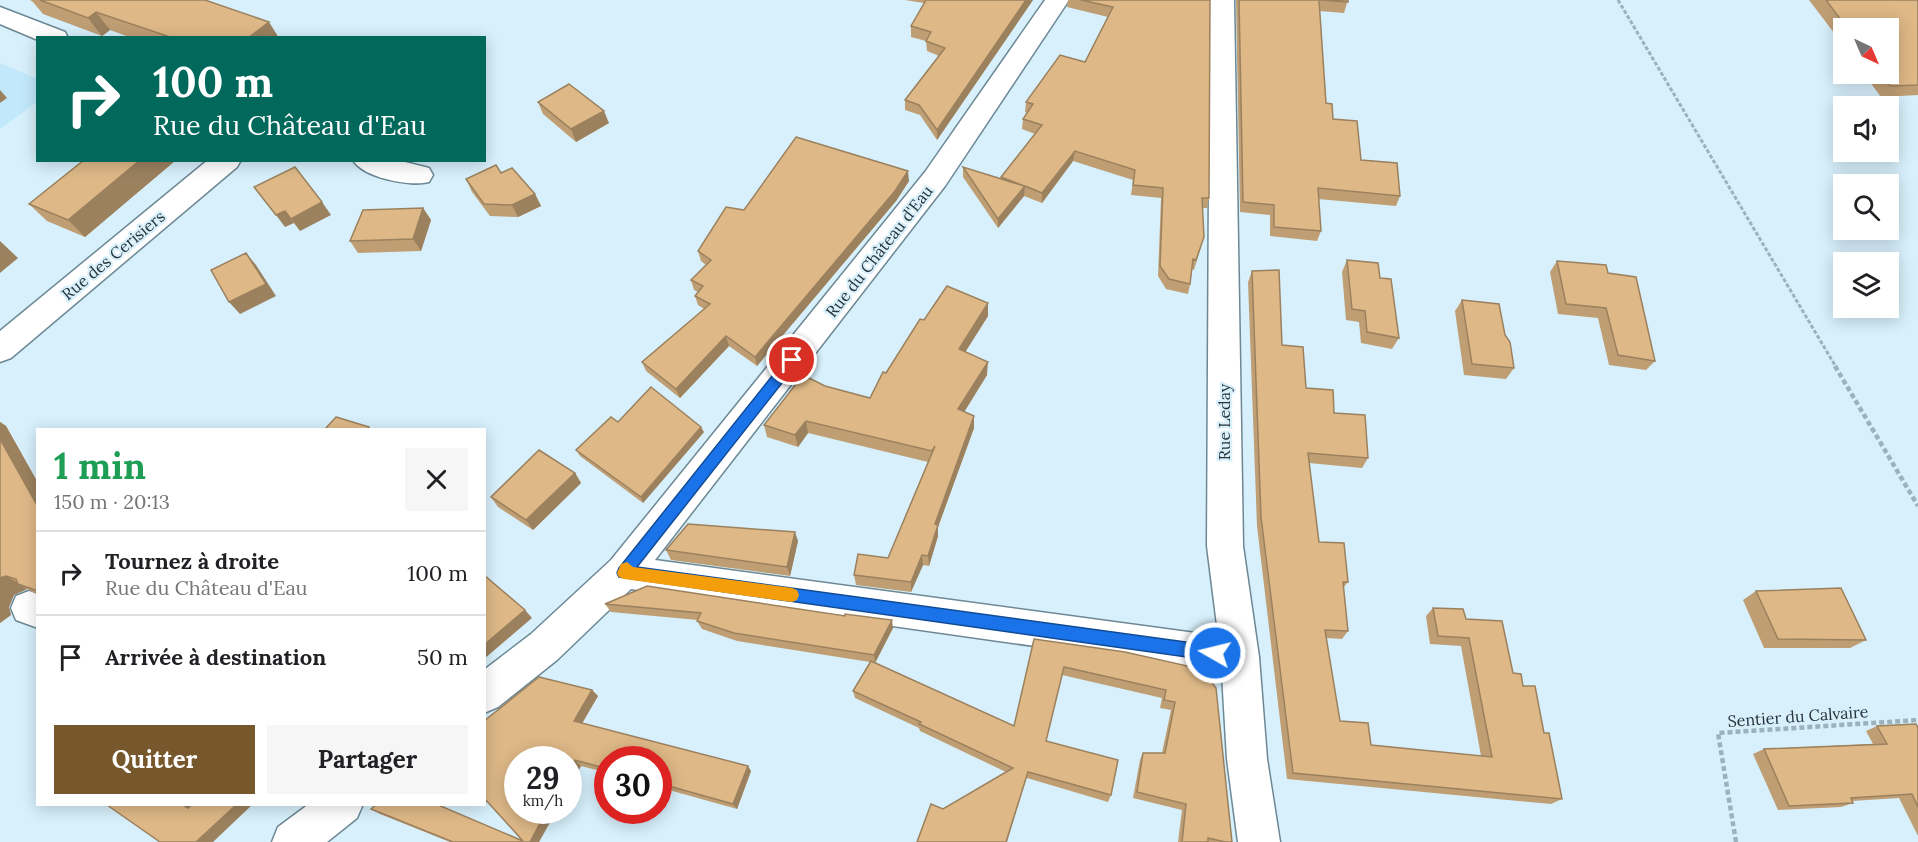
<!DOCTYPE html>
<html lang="fr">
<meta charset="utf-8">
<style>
body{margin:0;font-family:Lora,serif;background:#f6f6f6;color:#202124;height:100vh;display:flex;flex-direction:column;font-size:22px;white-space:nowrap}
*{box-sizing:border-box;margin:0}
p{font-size:20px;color:#757577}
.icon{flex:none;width:33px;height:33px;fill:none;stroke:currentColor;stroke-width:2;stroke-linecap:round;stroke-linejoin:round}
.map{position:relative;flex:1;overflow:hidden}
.drawer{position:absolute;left:36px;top:428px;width:450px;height:378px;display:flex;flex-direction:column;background:#fff;border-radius:0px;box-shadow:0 3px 15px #0003}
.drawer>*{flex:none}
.banner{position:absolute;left:36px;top:36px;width:450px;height:126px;border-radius:0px;box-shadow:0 3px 15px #0003;background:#00695c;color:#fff;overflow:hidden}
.needle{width:39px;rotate:136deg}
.controls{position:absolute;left:1833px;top:18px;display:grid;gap:12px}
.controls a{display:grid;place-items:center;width:66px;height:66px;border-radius:0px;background:#fff;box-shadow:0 3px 15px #0003;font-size:30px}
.speed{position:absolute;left:504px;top:746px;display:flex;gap:12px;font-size:30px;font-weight:700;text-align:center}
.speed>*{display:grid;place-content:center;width:78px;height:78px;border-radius:50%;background:#fff;box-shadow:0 3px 15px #0003;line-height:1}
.speed small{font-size:15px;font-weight:400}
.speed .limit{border:9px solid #d22;background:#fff;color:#111}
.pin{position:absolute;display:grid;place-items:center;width:51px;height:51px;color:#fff;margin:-26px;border:3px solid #fff;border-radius:50%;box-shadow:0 2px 6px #0007}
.me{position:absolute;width:66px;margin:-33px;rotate:278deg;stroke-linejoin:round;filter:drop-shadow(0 0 4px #0008)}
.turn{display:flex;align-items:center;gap:21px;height:126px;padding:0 18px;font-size:27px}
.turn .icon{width:78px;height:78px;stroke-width:2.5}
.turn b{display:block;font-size:42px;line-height:51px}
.round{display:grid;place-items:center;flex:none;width:63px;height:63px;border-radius:0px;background:#f6f6f6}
.head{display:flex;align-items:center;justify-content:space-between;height:102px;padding:0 18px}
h1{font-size:36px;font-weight:700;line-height:45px;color:#1e9e55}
.action{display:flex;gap:12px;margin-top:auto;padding:12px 18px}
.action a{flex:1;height:69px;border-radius:0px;background:#77582d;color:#fff;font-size:24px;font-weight:700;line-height:69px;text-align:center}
.action a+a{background:#f6f6f6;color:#202124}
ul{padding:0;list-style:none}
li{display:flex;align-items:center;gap:18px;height:84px;padding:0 18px;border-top:2px solid #e0e0e0}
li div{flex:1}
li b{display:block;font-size:22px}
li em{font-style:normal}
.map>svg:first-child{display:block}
</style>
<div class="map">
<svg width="1918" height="842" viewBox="0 0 1918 842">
<rect width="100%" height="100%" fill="#d7f0fb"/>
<!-- built -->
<polygon fill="#c2e9fb" points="0,63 38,79 37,102 0,129"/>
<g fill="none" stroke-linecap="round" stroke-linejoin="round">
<!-- minor casing -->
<g stroke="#6c8895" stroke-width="3">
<g id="minor">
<polygon points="1045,0 1069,0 945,186 655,560 1240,639 1253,644 1259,657 1253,670 1240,675 631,589 557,660 498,707 484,713 484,670 531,634 611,560 925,172"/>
<polygon points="0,7 65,32 68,38 38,38 38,40 0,24"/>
<polygon points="208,160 241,160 237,167 11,358 0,362 0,331"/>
<path d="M353 160H397L429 168 433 175 429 182C411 187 363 178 353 160Z"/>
<polygon points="29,591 38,594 38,628 16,620 11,608 16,596"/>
<polygon points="309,804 363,804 357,818 327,842 272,842 278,827"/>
</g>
</g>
<!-- major casing -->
<g stroke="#6c8895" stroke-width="3">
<polygon id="major" points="1210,0 1234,0 1243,546 1259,657 1267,759 1280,842 1238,842 1227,759 1221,657 1207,546"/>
</g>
<!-- path-far1 -->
<polyline stroke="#9cb1ba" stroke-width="3" stroke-dasharray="4 2" stroke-linecap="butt" points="1618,0 1836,367"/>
<!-- path -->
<g stroke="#9cb1ba" stroke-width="4.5" stroke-dasharray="5 3" stroke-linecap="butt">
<polyline points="1835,366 1918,506"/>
<polyline points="1736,842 1718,733 1918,720"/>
</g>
<!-- minor -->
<use href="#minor" fill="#fff" fill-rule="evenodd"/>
<!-- major -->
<use href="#major" fill="#fff" fill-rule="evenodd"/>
</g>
<!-- wall -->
<g fill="#bf9e74">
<polygon points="30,0 205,0 279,38 132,38 110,30 102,36 43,14 33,2"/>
<polygon points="905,0 1033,0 937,140 920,115 905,110 905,100 939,56 927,51 926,41 911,37 911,26 924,3"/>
<polygon points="1068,0 1210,0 1209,198 1207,208 1202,208 1201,247 1194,270 1192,269 1190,284 1188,294 1166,289 1158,276 1161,198 1131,195 1133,180 1073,161 1042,203 1024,196 998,228 963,177 963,167 1001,179 1001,177 1035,134 1022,129 1023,119 1027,113 1025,112 1026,102 1085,62 1108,17 1067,7"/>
<polygon points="1236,0 1348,0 1344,13 1319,11 1326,103 1333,119 1361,160 1400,196 1396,206 1318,199 1321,231 1317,241 1270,236 1270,215 1240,212"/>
<polygon points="1809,0 1918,0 1918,95 1881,97 1864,74 1888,74 1888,28 1844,28 1844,46"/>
<polygon points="538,102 609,123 576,142 543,114"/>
<polygon points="84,160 176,160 85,237 47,221 29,204"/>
<polygon points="501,173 535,194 541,206 518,217 490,216 472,192 466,179"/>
<polygon points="909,181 896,201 757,366 729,346 680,398 646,371 642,362 704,309 698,305 695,296 698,292 694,290 691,280 706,265 701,261 698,251 744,210"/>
<polygon points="423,208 431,220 421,251 358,253 350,241"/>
<polygon points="1347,260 1380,278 1399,338 1392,349 1361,343 1359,322 1346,320 1342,272"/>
<polygon points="1557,261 1608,273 1655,361 1646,370 1609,365 1598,318 1558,314 1550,272"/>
<polygon points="1252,271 1282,345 1306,388 1334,413 1368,458 1362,468 1309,463 1319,542 1348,582 1343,588 1348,631 1342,639 1326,638 1340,721 1371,745 1481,756 1461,646 1430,644 1426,616 1433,608 1466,619 1523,686 1562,799 1551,804 1287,779 1257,526 1248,282"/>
<polygon points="1462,300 1505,335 1514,368 1506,379 1464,375 1455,311"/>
<polygon points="988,316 965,352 987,375 964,412 974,416 974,428 938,527 938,536 929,566 923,565 911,592 856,585 854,575 888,558 928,462 808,433 798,447 767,437 764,425 825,386 870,398 886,373 924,320"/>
<polygon points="0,422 6,426 38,483 38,595 27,589 14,595 9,607 11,615 0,623"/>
<polygon points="618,422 704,432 643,503 580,456 576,450"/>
<polygon points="575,473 581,483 533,530 498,507 491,497"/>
<polygon points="798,541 790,576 671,560 666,550"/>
<polygon points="1756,591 1866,640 1850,648 1764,648 1743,600"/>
<polygon points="605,604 893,628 875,663 1014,726 1034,639 1192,672 1232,842 1178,842 1182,810 1133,798 1140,760 1143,753 1162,753 1171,710 1160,708 1162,698 1062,675 1046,741 1111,795 1108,802 1027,778 943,809 1006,772 920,731 919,728 855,698 853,691 870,662 737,641 702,629 697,621 698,620 611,612"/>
<polygon points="592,690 598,696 582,723 751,771 737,809 658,787 658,759 608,759 608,773 581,766 568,788 568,759 539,842 450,842 380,814 371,809 523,841"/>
<polygon points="1877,726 1918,728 1918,836 1899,798 1852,801 1853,803 1841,807 1778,810 1753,754 1764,749 1873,744 1866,731"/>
</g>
<!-- shaded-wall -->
<g fill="#9b815e">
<polygon points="1026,0 1033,0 937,140 937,130"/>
<polygon points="96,12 110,30 102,36 88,18"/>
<polygon points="269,22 279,38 248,38"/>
<polygon points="0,90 7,98 0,103"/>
<polygon points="604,111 609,123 576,142 571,129"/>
<polygon points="1075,151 1073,161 1042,203 1042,193"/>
<polygon points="140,160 176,160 85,237 68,220"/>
<polygon points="908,171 909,181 896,201 757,366 755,357"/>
<polygon points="1025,186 1024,196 998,228 998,219"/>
<polygon points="535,194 541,206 518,217 512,205"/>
<polygon points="322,202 331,215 300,231 291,219"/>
<polygon points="423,208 431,220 421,251 413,239"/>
<polygon points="285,211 294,223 285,227 276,215"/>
<polygon points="0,241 18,258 0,273"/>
<polygon points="246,253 256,265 276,296 240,314 229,302"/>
<polygon points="988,303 988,316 959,362 959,349"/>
<polygon points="726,336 729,346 680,398 676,389"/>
<polygon points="988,362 987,375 958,422 958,409"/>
<polygon points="974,416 974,428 938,527 938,536 929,566 928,556 935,524"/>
<polygon points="806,421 808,433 798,447 795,435"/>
<polygon points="0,422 6,426 38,483 38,507 0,439"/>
<polygon points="701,427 704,432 643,503 641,497"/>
<polygon points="575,473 581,483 533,530 526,520"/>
<polygon points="795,532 798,541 790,576 787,567"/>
<polygon points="922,555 923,565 911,592 911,582"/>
<polygon points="6,576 24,586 18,584 27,589 14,595 9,607 11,615 0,623 0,578"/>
<polygon points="525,610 532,618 484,659 484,645"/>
<polygon points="892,620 893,628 875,663 874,655"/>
<polygon points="592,690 598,696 580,727 574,721"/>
<polygon points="575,760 581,766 568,788 568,772"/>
<polygon points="748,766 751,771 737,809 733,804"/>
<polygon points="1028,772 1007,842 1006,842"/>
<polygon points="181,804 186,804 200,813 188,808"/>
<polygon points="237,804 253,804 213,842 196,842"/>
<polygon points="547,810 557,810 539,842 530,842"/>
</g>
<!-- building -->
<g fill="#deb887" stroke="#9b815e" stroke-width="1.5">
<polygon points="40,0 205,0 269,22 248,38 173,38 96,12 88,18"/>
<polygon points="926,0 1026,0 937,130 919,105 905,100 945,48 926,41 931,32 911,26"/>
<polygon points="1081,0 1210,0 1209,198 1202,198 1204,237 1196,260 1193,259 1190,284 1169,279 1160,266 1163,188 1133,185 1135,170 1075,151 1042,193 1025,186 998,219 963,167 1024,186 1001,177 1042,125 1023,119 1033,104 1026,102 1060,55 1085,62 1113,7"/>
<polygon points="1239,0 1319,0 1326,103 1332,104 1333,119 1357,121 1361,160 1397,163 1400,196 1318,188 1321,231 1274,227 1274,205 1243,202"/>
<polygon points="1320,0 1348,0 1348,2"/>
<polygon points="1826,0 1918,0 1918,85 1890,86 1881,74 1888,74 1888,28 1847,28"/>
<polygon points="569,84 604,111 571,129 538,102"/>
<polygon points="796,137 908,171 895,191 755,357 726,336 676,389 642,362 710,304 695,296 703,286 691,280 711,260 698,251 726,207 744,210"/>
<polygon points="84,160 140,160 68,220 29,204"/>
<polygon points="496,165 501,173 512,168 535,194 512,205 484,204 466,179"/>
<polygon points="295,167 322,202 291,219 285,211 276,215 254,187"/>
<polygon points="423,208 413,239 350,241 363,210"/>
<polygon points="246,253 266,284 229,302 211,270"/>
<polygon points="1347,260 1378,263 1380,278 1391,279 1399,338 1367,332 1365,311 1352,309"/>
<polygon points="1557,261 1606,265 1608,273 1636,277 1655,361 1618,355 1606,308 1566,304"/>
<polygon points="1279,270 1282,345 1303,347 1306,388 1333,390 1334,413 1365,415 1368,458 1308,453 1319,542 1344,543 1348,582 1343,582 1348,631 1325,630 1340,721 1368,723 1371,745 1492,757 1469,638 1438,636 1433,608 1463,609 1466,619 1502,621 1513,673 1521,674 1523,686 1535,686 1544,733 1549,733 1562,799 1293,773 1261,517 1252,271"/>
<polygon points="947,286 988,303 959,349 988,362 958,409 974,416 935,524 938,525 928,556 922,555 911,582 854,575 858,554 888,558 935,446 932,451 806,421 795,435 764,425 803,375 825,386 870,398 883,372 886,373 920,319 924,320"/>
<polygon points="1462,300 1499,304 1505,335 1510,342 1514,368 1472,364"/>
<polygon points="651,387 701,427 641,497 576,450 611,417 618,422"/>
<polygon points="336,417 369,427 368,429 325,429"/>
<polygon points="0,439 38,507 38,591 18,584 16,579 6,576 0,578"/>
<polygon points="539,450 575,473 526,520 491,497"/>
<polygon points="688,524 795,532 787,567 666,550"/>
<polygon points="484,575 525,610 484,645"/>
<polygon points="647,586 845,616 845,614 892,620 874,655 734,633 697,621 701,613 605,604"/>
<polygon points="1841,588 1866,640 1778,639 1756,591"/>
<polygon points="1034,639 1125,652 1192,667 1192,672 1207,676 1216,688 1232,842 1225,842 1208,838 1208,842 1182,842 1186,804 1137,792 1143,753 1165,753 1175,702 1164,700 1166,690 1064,667 1046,741 1118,760 1111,795 1028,772 1006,842 917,842 931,804 943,809 1013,768 919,724 921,722 853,691 871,661 1014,726"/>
<polygon points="539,677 592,690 574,721 748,766 733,804 658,783 658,759 608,759 608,769 575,760 568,772 568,759 518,759 518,810 547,810 530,842 453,842 371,809 377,804 436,804 523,841 484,798 484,721"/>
<polygon points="1916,724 1918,728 1918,807 1912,794 1851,798 1853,803 1789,806 1764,749 1887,744 1877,726"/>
<polygon points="108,804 181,804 188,808 193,804 237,804 196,842 160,842 107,805"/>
</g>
<!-- route -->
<polygon fill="#1a73e8" stroke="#114b97" stroke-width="1.5" points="792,355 797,356 799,360 797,364 637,567 1215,646 1220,648 1222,653 1220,659 1215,661 619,577 617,573 619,568 788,356"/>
<!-- slow -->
<polygon fill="#f59e0b" points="627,562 633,567 792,588 797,590 799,595 797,600 792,602 624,579 619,577 617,573 621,564"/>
<g text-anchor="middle" stroke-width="4.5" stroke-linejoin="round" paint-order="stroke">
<!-- street labels -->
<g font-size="16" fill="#283439" stroke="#d7f0fb">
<text transform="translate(879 251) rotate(-52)" y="6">Rue du Château d'Eau</text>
<text transform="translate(113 255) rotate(-40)" y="6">Rue des Cerisiers</text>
<text transform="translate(1224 422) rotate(-90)" y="6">Rue Leday</text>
<text transform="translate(1798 716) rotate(-4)" y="6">Sentier du Calvaire</text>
</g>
</g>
</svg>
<div class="controls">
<a><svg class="needle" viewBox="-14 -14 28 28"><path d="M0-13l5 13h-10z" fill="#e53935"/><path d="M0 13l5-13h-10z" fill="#757577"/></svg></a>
<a><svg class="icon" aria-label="sound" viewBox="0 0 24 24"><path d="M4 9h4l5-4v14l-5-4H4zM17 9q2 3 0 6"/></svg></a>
<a><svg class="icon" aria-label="search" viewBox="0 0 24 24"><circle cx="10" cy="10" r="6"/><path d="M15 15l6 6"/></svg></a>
<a><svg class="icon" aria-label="layers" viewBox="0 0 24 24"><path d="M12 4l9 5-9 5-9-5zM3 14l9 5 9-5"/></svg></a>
</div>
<div class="speed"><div>29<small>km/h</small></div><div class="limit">30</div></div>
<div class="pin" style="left:792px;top:360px;background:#d93025"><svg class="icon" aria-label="arrive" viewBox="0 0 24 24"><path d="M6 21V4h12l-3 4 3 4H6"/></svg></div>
<svg class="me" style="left:1215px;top:653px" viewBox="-20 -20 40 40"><circle r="17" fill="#1a73e8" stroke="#fff" stroke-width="3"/><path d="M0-11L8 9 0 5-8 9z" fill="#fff"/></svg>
<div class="banner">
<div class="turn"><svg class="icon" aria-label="right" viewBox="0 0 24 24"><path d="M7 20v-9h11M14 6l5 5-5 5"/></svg><div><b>100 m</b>Rue du Château d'Eau</div></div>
</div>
<section class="drawer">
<div class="head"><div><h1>1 min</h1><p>150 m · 20:13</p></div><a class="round"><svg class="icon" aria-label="close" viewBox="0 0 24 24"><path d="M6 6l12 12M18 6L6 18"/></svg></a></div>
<ul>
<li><svg class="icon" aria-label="right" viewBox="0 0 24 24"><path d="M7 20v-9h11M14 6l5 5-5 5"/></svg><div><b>Tournez à droite</b><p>Rue du Château d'Eau</p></div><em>100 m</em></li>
<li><svg class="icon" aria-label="arrive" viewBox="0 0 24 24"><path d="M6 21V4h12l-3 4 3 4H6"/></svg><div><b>Arrivée à destination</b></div><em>50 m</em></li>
</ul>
<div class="action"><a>Quitter</a><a>Partager</a></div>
</section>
</div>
